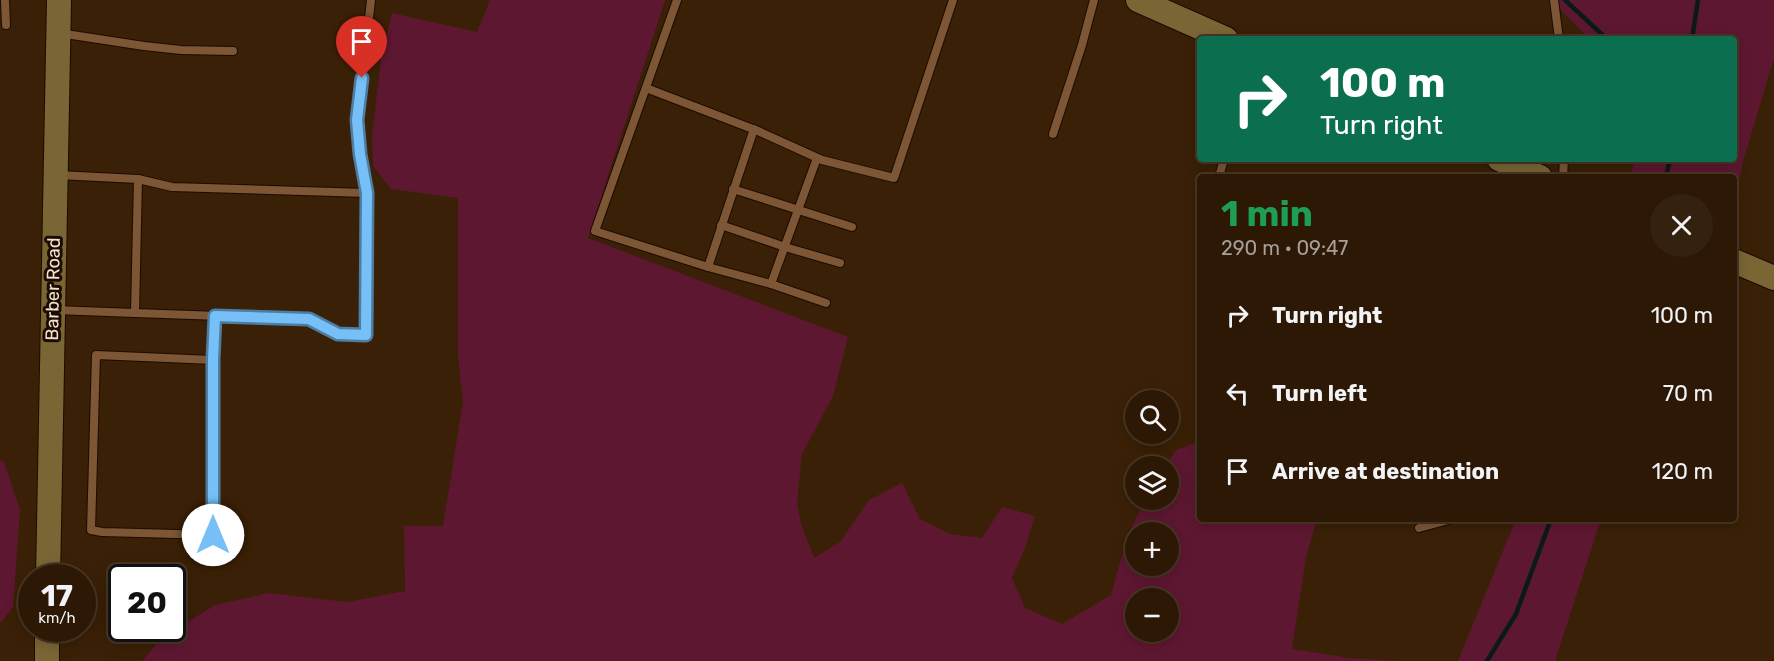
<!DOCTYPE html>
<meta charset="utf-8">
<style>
body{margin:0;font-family:Rubik,sans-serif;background:#34210e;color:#f1f3f6;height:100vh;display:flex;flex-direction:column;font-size:22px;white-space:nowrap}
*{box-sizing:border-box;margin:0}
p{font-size:20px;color:#a6a09a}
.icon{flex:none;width:33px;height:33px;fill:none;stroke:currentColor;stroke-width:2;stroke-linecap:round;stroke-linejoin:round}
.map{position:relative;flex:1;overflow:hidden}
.panel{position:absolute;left:1197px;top:174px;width:540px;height:348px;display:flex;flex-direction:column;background:#2c1804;border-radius:6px;box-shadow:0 3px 15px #0003,0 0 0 2px #483726}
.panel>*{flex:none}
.banner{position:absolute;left:1197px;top:36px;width:540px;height:126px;border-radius:6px;box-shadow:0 3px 15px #0003,0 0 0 2px #483726;background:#0b6e4f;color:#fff;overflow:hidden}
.controls{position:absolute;left:1125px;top:390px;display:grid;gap:12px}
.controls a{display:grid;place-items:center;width:54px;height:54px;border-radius:50%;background:#2c1804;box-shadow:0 3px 15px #0003,0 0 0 2px #483726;font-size:30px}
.speed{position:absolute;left:18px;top:564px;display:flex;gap:12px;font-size:30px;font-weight:700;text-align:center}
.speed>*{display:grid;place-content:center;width:78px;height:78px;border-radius:50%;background:#2c1804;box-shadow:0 3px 15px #0003,0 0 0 2px #483726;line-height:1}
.speed small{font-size:15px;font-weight:400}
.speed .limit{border:3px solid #111;border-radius:9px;background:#fff;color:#111}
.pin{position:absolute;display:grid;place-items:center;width:51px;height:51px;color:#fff;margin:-62px -26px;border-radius:50% 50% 50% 0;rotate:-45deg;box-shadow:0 0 6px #0007}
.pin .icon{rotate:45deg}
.me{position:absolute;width:66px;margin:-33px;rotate:0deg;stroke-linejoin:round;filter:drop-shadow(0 0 4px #0008)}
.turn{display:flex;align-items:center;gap:21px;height:126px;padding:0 24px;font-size:27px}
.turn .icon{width:78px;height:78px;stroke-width:2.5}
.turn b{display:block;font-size:42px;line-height:51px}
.round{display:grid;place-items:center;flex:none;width:63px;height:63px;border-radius:32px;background:#34210e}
.summary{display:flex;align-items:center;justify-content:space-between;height:102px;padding:0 24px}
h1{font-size:36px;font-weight:700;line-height:45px;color:#1e9e55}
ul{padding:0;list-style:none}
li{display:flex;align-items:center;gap:18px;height:78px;padding:0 24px}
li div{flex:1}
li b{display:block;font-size:22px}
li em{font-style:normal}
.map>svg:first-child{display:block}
</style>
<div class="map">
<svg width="1774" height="661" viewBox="0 0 1774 661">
<rect width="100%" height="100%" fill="#3a2006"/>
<!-- green -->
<g fill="#5e1731" fill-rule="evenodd">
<path d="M490 0H665L588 238 848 337 833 396 802 454 797 502 801 524 814 558 840 542 869 500 902 483 920 519 950 534 982 538 1002 507 1035 516 1025 548 1012 578 1025 608 1062 624 1111 595 1127 537 1145 500H1168V466H1165L1176 450 1200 441V519H1317L1306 557 1292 649 1350 658 1398 661H142L162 638 215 605 269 593 347 602 405 591 404 526H443L463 402 458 356V198L391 189 373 166 372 136 381 60 392 13 477 32ZM1136 532H1168V566H1136ZM1136 598H1168V632H1136Z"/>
<polygon points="1551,0 1774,0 1774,58 1744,158 1734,200 1734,177 1631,177 1634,159 1734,159 1734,39 1590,39"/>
<polygon points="0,460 4,462 20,510 13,607 0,623"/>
<polygon points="1516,519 1601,519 1555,661 1458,661"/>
</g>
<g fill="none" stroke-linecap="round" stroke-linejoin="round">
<!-- stream -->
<g stroke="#0a1a18" stroke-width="4.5">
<polyline points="1565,0 1607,39"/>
<polyline points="1692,39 1698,0"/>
<polyline points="1666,177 1670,159"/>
<polyline points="1487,661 1516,614 1551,519"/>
</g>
<!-- lane casing -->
<g stroke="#1d0b00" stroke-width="10">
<g id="lane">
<polyline points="5,0 6,25"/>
<polyline points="677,0 595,231 708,267 771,284 826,303"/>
<polyline points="1554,0 1559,39"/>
<polyline points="59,33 144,46 181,50 233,51"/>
<polyline points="646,88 758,131 822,160 894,178 953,0"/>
<polyline points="1053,134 1082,45 1094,0"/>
<polyline points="1219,177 1224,159"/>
<polyline points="1563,177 1564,159"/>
<polyline points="733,189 852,227"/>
<polyline points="367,193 360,154 358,120 371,0"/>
<polyline points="721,225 785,247 840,263"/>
<polyline points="708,267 754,129"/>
<polyline points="771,284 817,158"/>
<polyline points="55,310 135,313 138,179 58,175"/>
<polyline points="135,313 309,319 338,334 366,335 367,193 172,187 138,179"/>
<polyline points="213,360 213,535 102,532 91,530 96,355 213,360 215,316"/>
<polyline points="1419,528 1452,519"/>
</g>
</g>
<!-- secondary casing -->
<g stroke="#1d0b00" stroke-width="26">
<g id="secondary">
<polyline points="1138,0 1226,39"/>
<polyline points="1499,159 1540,177"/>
<polyline points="1734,261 1774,278"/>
<polyline points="48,578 59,0"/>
<polyline points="47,661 47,628"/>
</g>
</g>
<!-- lane -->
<use href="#lane" stroke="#7c5635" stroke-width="8"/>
<!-- secondary -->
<use href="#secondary" stroke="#7a6635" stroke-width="24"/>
</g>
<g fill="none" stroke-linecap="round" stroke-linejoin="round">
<!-- route casing -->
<g stroke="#4d7da1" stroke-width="15">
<polyline id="route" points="213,535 213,360 215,316 309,319 338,334 366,335 367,193 360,154 357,120 362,78"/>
</g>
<!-- route -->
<use href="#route" stroke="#76c0f7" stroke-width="10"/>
</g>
<g text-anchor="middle" stroke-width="6" stroke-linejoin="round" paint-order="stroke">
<!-- street labels -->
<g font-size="18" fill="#f6e0ce" stroke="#1b0c02">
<text transform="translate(53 289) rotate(-89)" y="6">Barber Road</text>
</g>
</g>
</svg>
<div class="controls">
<a><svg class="icon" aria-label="search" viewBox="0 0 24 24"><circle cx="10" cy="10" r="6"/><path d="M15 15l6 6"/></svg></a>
<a><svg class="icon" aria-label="layers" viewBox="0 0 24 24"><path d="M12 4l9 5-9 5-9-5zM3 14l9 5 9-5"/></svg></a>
<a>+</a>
<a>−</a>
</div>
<div class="speed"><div>17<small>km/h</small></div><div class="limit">20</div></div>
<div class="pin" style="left:362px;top:78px;background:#d93025"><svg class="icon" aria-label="arrive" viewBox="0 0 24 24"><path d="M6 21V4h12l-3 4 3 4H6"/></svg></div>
<svg class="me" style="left:213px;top:535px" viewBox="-20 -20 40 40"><circle r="19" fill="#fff"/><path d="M0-13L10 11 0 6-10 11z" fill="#76c0f7"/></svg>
<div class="banner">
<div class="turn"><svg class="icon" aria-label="right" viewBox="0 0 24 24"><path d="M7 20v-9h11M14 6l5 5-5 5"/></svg><div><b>100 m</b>Turn right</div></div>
</div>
<section class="panel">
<div class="summary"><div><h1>1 min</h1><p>290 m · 09:47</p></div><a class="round"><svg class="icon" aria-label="close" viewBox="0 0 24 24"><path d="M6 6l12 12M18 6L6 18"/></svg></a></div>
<ul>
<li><svg class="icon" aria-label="right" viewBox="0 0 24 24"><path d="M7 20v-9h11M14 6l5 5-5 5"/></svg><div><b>Turn right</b></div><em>100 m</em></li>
<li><svg class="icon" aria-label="left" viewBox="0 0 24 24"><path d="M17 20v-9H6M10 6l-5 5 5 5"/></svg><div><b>Turn left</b></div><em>70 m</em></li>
<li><svg class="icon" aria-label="arrive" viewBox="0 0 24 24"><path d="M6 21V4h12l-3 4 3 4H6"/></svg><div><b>Arrive at destination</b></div><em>120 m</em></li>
</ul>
</section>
</div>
